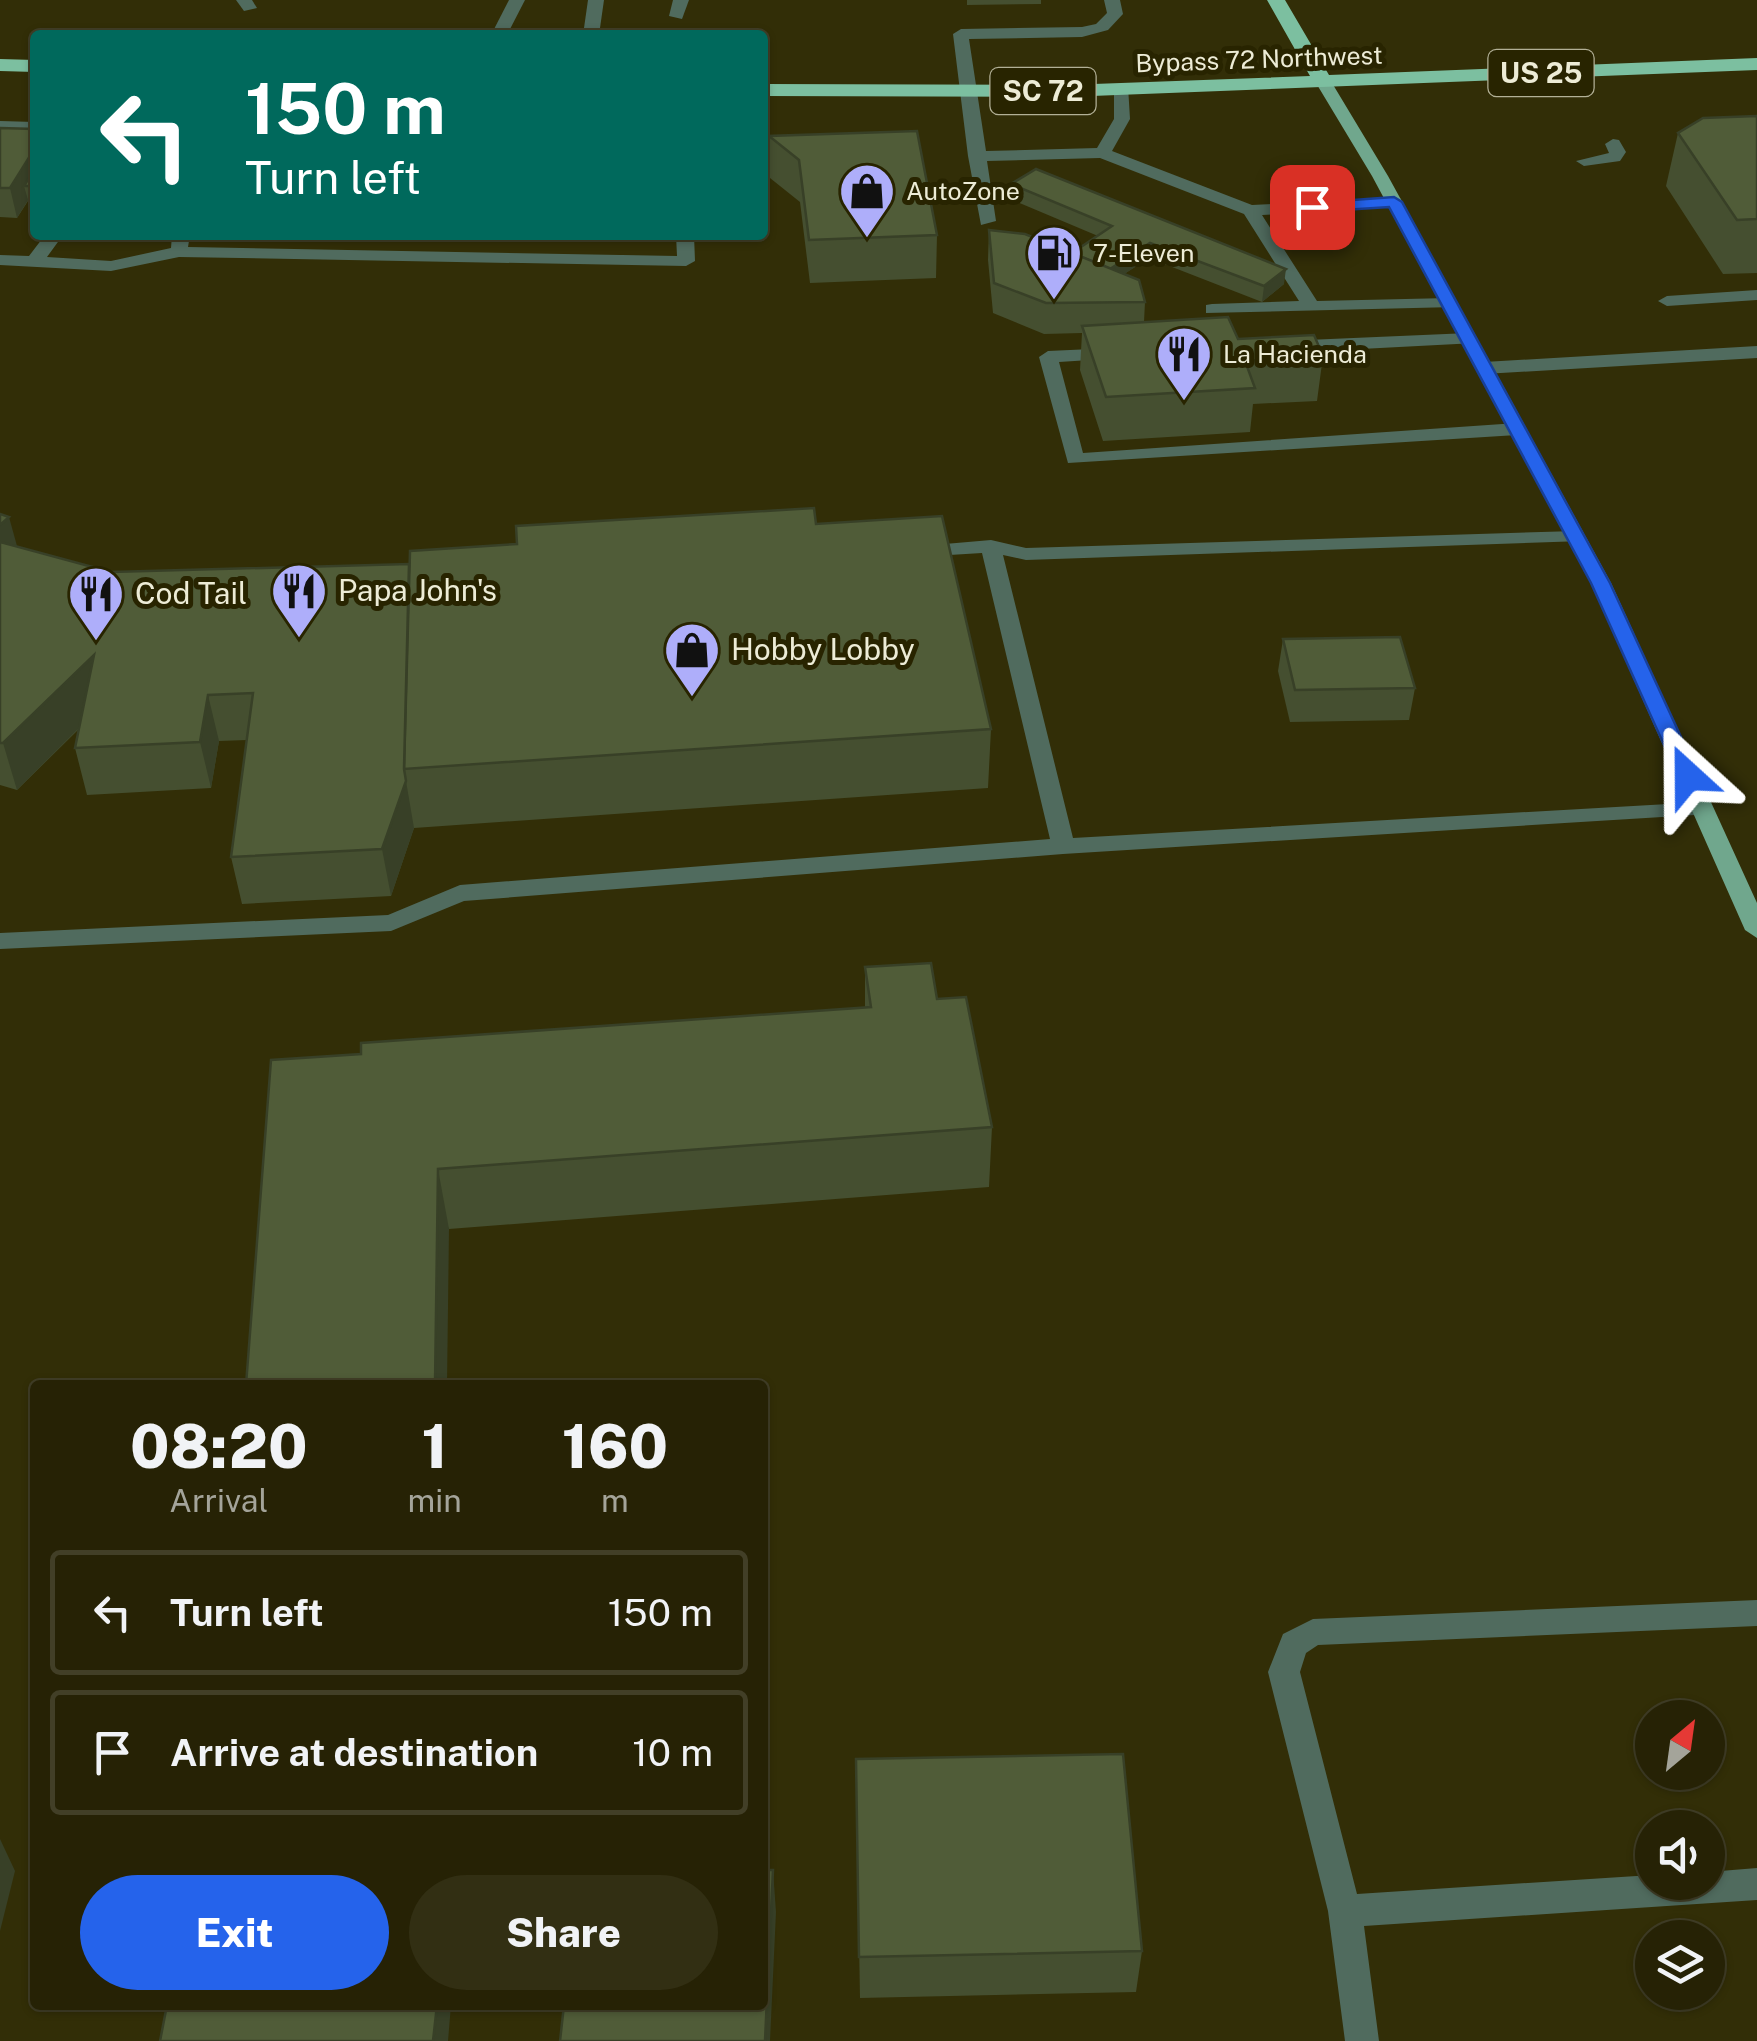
<!DOCTYPE html>
<style>
body{margin:0;font-family:"Public Sans",sans-serif;background:#322f13;color:#f1f3f6;height:100vh;display:flex;flex-direction:column;font-size:38px;white-space:nowrap}
*{box-sizing:border-box;margin:0}
p{font-size:32px;color:#a4a49a}
.icon{flex:none;width:55px;height:55px;fill:none;stroke:currentColor;stroke-width:2;stroke-linecap:round;stroke-linejoin:round}
.map{position:relative;flex:1;overflow:hidden}
.sheet{position:absolute;left:30px;top:1380px;width:738px;height:630px;display:flex;flex-direction:column;background:#262205;border-radius:10px;box-shadow:0 2px 8px #0004,0 0 0 2px #423f27}
.sheet>*{flex:none}
.hud{position:absolute;left:30px;top:30px;width:738px;height:210px;border-radius:10px;box-shadow:0 2px 8px #0004,0 0 0 2px #423f27;background:#00695c;color:#fff;overflow:hidden}
.needle{width:65px;rotate:29deg}
.buttons{position:absolute;left:1635px;top:1700px;display:grid;gap:20px}
.buttons a{display:grid;place-items:center;width:90px;height:90px;border-radius:50%;background:#262205;box-shadow:0 2px 8px #0004,0 0 0 2px #423f27;font-size:50px}
.pin{position:absolute;display:grid;place-items:center;width:85px;height:85px;color:#fff;margin:-42px;border-radius:20px;box-shadow:0 5px 15px #0006}
.me{position:absolute;width:110px;margin:-55px;rotate:336deg;stroke-linejoin:round;filter:drop-shadow(0 0 8px #0008)}
.turn{display:flex;align-items:center;gap:35px;height:210px;padding:0 50px;font-size:45px}
.turn .icon{width:130px;height:130px;stroke-width:2.5}
.turn b{display:block;font-size:70px;line-height:85px}
.eta{display:flex;justify-content:space-evenly;align-items:center;height:170px;text-align:center}
.eta b{font-size:60px;font-weight:800;line-height:70px}
.primary-button{display:flex;gap:20px;margin-top:auto;padding:20px 50px}
.primary-button a{flex:1;height:115px;border-radius:60px;background:#2563eb;color:#fff;font-size:40px;font-weight:800;line-height:115px;text-align:center}
.primary-button a+a{background:#322f13;color:#f1f3f6}
ul{padding:0;list-style:none}
li{display:flex;align-items:center;gap:30px;height:125px;margin:0 20px 15px;padding:0 30px;border:5px solid #423f27;border-radius:10px}
li div{flex:1}
li b{display:block;font-size:38px}
li em{font-style:normal}
.map>svg:first-child{display:block}
</style>
<div class="map">
<svg width="1757" height="2041" viewBox="0 0 1757 2041">
<rect width="100%" height="100%" fill="#322e07"/>
<g fill="none" stroke-linecap="round" stroke-linejoin="round">
<!-- lane -->
<g fill="#506b5e" fill-rule="evenodd">
<polygon points="236,0 252,0 257,8 244,11"/>
<polygon points="509,0 525,0 507,35 491,35"/>
<polygon points="588,0 604,0 599,35 583,35"/>
<polygon points="673,0 689,0 682,19 669,16"/>
<polygon points="1104,0 1120,0 1123,14 1108,30 1082,37 969,39 986,151 1097,148 1114,119 1114,89 1128,86 1130,119 1112,151 1252,205 1400,198 1403,202 1394,207 1262,215 1317,301 1449,298 1455,299 1455,307 1206,313 1206,305 1212,304 1299,301 1244,214 1100,158 987,161 996,221 981,225 968,156 953,34 961,29 1082,27 1096,24 1107,13"/>
<polygon points="0,121 35,122 35,132 0,131"/>
<polygon points="1613,139 1619,140 1626,152 1620,161 1584,166 1576,161 1609,153 1605,144"/>
<polygon points="45,235 63,235 47,257 111,261 171,248 172,235 190,235 188,247 677,256 676,235 694,235 695,261 686,266 179,257 111,271 0,265 0,255 29,256"/>
<polygon points="1757,290 1757,300 1667,306 1658,301 1667,296"/>
<polygon points="1469,333 1478,339 1476,343 1284,353 1275,347 1284,341"/>
<polygon points="1757,346 1757,358 1484,374 1475,368 1484,362"/>
<polygon points="1114,348 1123,354 1121,358 1059,362 1083,453 1517,423 1527,429 1517,435 1068,463 1039,357 1048,351"/>
<polygon points="1576,531 1583,533 1583,541 1026,560 1003,555 1073,838 1703,802 1714,809 1711,814 1063,854 464,901 391,931 0,949 0,933 388,915 460,885 1050,839 982,553 917,557 910,555 907,551 910,547 991,540 1026,548"/>
<polygon points="1757,1600 1757,1626 1318,1645 1306,1653 1300,1672 1357,1894 1652,1875 1652,1882 1708,1882 1708,1872 1757,1868 1757,1900 1364,1926 1379,2041 1345,2041 1328,1911 1268,1672 1283,1634 1313,1619"/>
</g>
<!-- primary -->
<polygon fill="#70a78d" fill-rule="evenodd" points="1324,78 1332,83 1388,176 1611,583 1757,903 1757,938 1745,930 1591,583 1372,176 1316,83"/>
<!-- highway -->
<g fill="#7cbfa0" fill-rule="evenodd">
<polygon points="1267,0 1285,0 1329,75 1757,58 1757,70 1066,97 762,96 762,84 1066,85 1310,76"/>
<polygon points="0,59 35,60 35,72 0,71"/>
</g>
</g>
<!-- wall -->
<g fill="#454f30">
<polygon points="967,0 1041,0 1041,4 967,5"/>
<polygon points="1757,116 1757,273 1723,274 1666,186 1678,133"/>
<polygon points="0,128 35,129 35,201 28,201 17,218 0,217"/>
<polygon points="769,136 937,235 936,278 810,283 800,202 770,178"/>
<polygon points="1011,184 1284,284 1262,302 1149,258 1124,274 1145,302 1144,322 1323,356 1317,401 1253,404 1250,432 1103,441 1080,370 1082,333 1044,334 993,313 988,260 989,230 1072,253 1098,236 1010,199"/>
<polygon points="0,514 17,547 111,572 409,564 816,524 991,729 988,788 414,828 391,896 242,904 231,857 247,740 219,741 211,788 87,795 75,748 79,729 17,790 0,785"/>
<polygon points="1283,639 1415,688 1409,720 1290,722 1278,671"/>
<polygon points="865,967 937,999 992,1127 989,1187 449,1229 361,1054 865,1007"/>
<polygon points="856,1759 1142,1951 1136,1992 860,1998"/>
</g>
<!-- shaded-wall -->
<g fill="#384027">
<polygon points="35,148 35,186 24,186 28,200 17,218 10,188"/>
<polygon points="1150,243 1149,258 1095,293 1096,278"/>
<polygon points="1286,269 1284,284 1262,302 1264,286"/>
<polygon points="9,517 25,575 0,597 0,525"/>
<polygon points="94,655 106,701 17,790 3,743"/>
<polygon points="208,695 219,741 211,788 200,742"/>
<polygon points="406,781 414,828 391,896 382,849"/>
<polygon points="438,1169 449,1229 447,1385 435,1385"/>
<polygon points="0,1839 15,1871 0,1931"/>
<polygon points="773,1870 776,1912 770,2041 765,2041"/>
<polygon points="437,2005 451,2005 448,2041 433,2041"/>
</g>
<!-- building -->
<g fill="#505c38" stroke="#384027" stroke-width="2.5">
<polygon points="1757,116 1757,219 1737,220 1678,133 1703,118"/>
<polygon points="0,128 35,129 35,148 10,188 0,188"/>
<polygon points="917,131 937,235 809,240 799,160 769,136"/>
<polygon points="35,168 35,186 24,186"/>
<polygon points="1036,169 1286,269 1264,286 1150,243 1110,269 1072,253 1112,226 1011,184"/>
<polygon points="989,230 1025,234 1139,280 1145,302 1046,303 994,283"/>
<polygon points="1228,317 1238,339 1314,335 1323,356 1245,361 1255,388 1106,397 1082,326"/>
<polygon points="814,508 816,524 942,516 991,729 404,769 410,551 517,544 516,526"/>
<polygon points="0,514 9,517 0,525"/>
<polygon points="0,542 111,572 409,564 404,769 406,781 382,849 231,857 253,693 208,695 200,742 75,748 94,655 3,743 0,743"/>
<polygon points="1400,637 1415,688 1295,690 1283,639"/>
<polygon points="931,963 937,999 966,997 992,1127 438,1169 435,1385 246,1385 271,1060 361,1054 361,1043 871,1007 865,967"/>
<polygon points="1123,1754 1142,1951 859,1957 856,1759"/>
<polygon points="762,1870 773,1870 765,2041 560,2041 564,2005 762,2005"/>
<polygon points="167,2005 437,2005 433,2041 160,2041"/>
</g>
<!-- route -->
<polygon fill="#2563eb" stroke="#184099" stroke-width="2.5" points="1394,197 1402,202 1610,583 1699,776 1696,781 1681,781 1678,776 1591,583 1389,207 1312,212 1304,207 1312,203"/>
<!-- icons -->
<defs>
<g id="shop-pin" transform="scale(2.875)"><path d="M0 17L-7.5 6A9.5 9.5 0 1 1 7.5 6Z" fill="#aeaefa" stroke="#282400"/><path d="M-5-2.5h2.3a2.7 3.5 0 0 1 5.4 0H5L5.5 6h-11ZM-1.5-2.5h3a1.5 2.3 0 0 0-3 0Z" fill="#111"/></g>
<g id="fuel-pin" transform="scale(2.875)"><path d="M0 17L-7.5 6A9.5 9.5 0 1 1 7.5 6Z" fill="#aeaefa" stroke="#282400"/><path d="M-5.5-6h7V0h2V4h1.3V-2.5L3-4.5l.8-.8L6-3V5H2.5V1h-1V6h-7ZM-4.2-4.7v3.2H.2V-4.7Z" fill="#111"/></g>
<g id="restaurant-pin" transform="scale(2.875)"><path d="M0 17L-7.5 6A9.5 9.5 0 1 1 7.5 6Z" fill="#aeaefa" stroke="#282400"/><path d="M-5-6h1v4h1v-4h1v4h1v-4h1v5L-1.5 .5V6h-2V.5L-5-1ZM5-6V6H3V1.5H1.5Q1.5-4 5-6Z" fill="#111"/></g>
</defs>
<g fill-rule="evenodd">
<use href="#shop-pin" x="867" y="191"/>
<use href="#fuel-pin" x="1054" y="253"/>
<use href="#restaurant-pin" x="1184" y="354"/>
<use href="#restaurant-pin" x="299" y="591"/>
<use href="#restaurant-pin" x="96" y="594"/>
<use href="#shop-pin" x="692" y="650"/>
</g>
<g text-anchor="middle" stroke-width="10" stroke-linejoin="round" paint-order="stroke">
<!-- far-street labels -->
<g font-size="25" fill="#edecd6" stroke="#282400">
<text transform="translate(1259 59) rotate(-2)" y="9">Bypass 72 Northwest</text>
</g>
<!-- far-poi labels -->
<g font-size="25" fill="#edecd6" stroke="#282400" text-anchor="start">
<text x="906" y="200">AutoZone</text>
<text x="1093" y="262">7-Eleven</text>
<text x="1223" y="363">La Hacienda</text>
</g>
<!-- shield labels -->
<g fill="#282400" stroke="#b2b096" stroke-width="2.5">
<rect x="1488.5" y="50" width="105" height="46" rx="8"/>
<rect x="990.5" y="68" width="105" height="46" rx="8"/>
</g>
<g font-size="28" font-weight="bold" fill="#edecd6">
<text x="1541" y="83">US 25</text>
<text x="1043" y="101">SC 72</text>
</g>
<!-- poi labels -->
<g font-size="30" fill="#edecd6" stroke="#282400" text-anchor="start">
<text x="338" y="601">Papa John's</text>
<text x="135" y="604">Cod Tail</text>
<text x="731" y="660">Hobby Lobby</text>
</g>
</g>
</svg>
<div class="buttons">
<a><svg class="needle" viewBox="-14 -14 28 28"><path d="M0-13l5 13h-10z" fill="#e53935"/><path d="M0 13l5-13h-10z" fill="#a4a49a"/></svg></a>
<a><svg class="icon" aria-label="sound" viewBox="0 0 24 24"><path d="M4 9h4l5-4v14l-5-4H4zM17 9q2 3 0 6"/></svg></a>
<a><svg class="icon" aria-label="layers" viewBox="0 0 24 24"><path d="M12 4l9 5-9 5-9-5zM3 14l9 5 9-5"/></svg></a>
</div>
<div class="pin" style="left:1312px;top:207px;background:#d93025"><svg class="icon" aria-label="arrive" viewBox="0 0 24 24"><path d="M6 21V4h12l-3 4 3 4H6"/></svg></div>
<svg class="me" style="left:1688px;top:776px" viewBox="-20 -20 40 40"><path d="M0-17L14 15 0 8-14 15z" fill="#2563eb" stroke="#fff" stroke-width="4"/></svg>
<div class="hud">
<div class="turn"><svg class="icon" aria-label="left" viewBox="0 0 24 24"><path d="M17 20v-9H6M10 6l-5 5 5 5"/></svg><div><b>150 m</b>Turn left</div></div>
</div>
<section class="sheet">
<div class="eta">
<div><b>08:20</b><p>Arrival</p></div>
<div><b>1</b><p>min</p></div>
<div><b>160</b><p>m</p></div>
</div>
<ul>
<li><svg class="icon" aria-label="left" viewBox="0 0 24 24"><path d="M17 20v-9H6M10 6l-5 5 5 5"/></svg><div><b>Turn left</b></div><em>150 m</em></li>
<li><svg class="icon" aria-label="arrive" viewBox="0 0 24 24"><path d="M6 21V4h12l-3 4 3 4H6"/></svg><div><b>Arrive at destination</b></div><em>10 m</em></li>
</ul>
<div class="primary-button"><a>Exit</a><a>Share</a></div>
</section>
</div>
